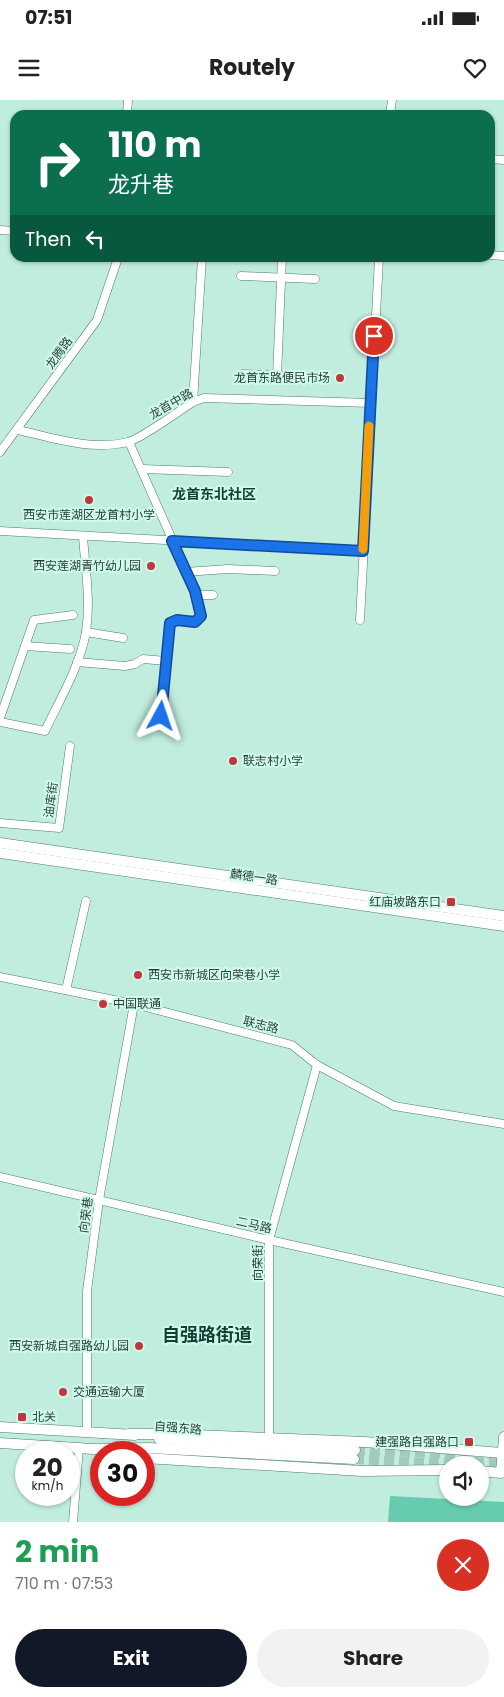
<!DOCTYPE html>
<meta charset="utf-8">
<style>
body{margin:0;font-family:Poppins,"Noto Sans SC",sans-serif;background:#f2f2f2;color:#222;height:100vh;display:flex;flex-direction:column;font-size:19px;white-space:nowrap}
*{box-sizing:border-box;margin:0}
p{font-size:16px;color:#767676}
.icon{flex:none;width:28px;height:28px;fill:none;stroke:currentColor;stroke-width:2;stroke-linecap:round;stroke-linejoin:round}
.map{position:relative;height:1422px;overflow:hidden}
.side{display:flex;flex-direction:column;background:#fff;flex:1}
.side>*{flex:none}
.guide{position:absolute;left:10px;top:10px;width:485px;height:152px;border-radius:15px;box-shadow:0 1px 4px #0004;background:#0b6e4f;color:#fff;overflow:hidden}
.tools{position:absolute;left:439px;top:1356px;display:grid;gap:10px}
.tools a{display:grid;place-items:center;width:50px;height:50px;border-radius:50%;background:#fff;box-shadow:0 1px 4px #0004;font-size:25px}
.speed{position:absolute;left:15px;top:1341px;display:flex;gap:10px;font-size:25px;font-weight:700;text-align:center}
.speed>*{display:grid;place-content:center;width:65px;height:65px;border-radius:50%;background:#fff;box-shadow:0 1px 4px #0004;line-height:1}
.speed small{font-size:12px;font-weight:400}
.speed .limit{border:8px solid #d22;background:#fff;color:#111}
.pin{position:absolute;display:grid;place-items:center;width:42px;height:42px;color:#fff;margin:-21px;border:2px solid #fff;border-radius:50%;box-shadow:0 1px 5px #0007}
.me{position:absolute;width:55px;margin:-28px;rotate:5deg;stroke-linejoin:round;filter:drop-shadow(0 0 4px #0008)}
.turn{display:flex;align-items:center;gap:18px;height:105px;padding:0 15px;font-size:22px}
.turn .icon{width:65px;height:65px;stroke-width:2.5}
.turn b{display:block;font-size:35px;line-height:42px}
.then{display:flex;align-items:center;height:48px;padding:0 15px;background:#0003;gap:10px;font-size:19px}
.round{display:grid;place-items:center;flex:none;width:52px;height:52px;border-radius:26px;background:#f2f2f2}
.overview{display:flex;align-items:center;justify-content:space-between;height:85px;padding:0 15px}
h1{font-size:30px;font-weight:700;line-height:38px;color:#1e9e55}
.action{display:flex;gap:10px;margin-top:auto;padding:10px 15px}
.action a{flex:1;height:58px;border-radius:30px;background:#111827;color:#fff;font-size:20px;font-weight:700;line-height:58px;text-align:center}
.action a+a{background:#f2f2f2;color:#222}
.status{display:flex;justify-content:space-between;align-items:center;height:35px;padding:0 25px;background:#fff;direction:ltr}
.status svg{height:14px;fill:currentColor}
header{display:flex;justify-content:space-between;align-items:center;height:65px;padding:0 15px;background:#fff;font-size:22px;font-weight:700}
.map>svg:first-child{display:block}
</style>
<div class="status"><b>07:51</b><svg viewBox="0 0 49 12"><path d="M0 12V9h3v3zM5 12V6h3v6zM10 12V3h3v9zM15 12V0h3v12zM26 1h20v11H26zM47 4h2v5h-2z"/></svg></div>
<header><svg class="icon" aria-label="menu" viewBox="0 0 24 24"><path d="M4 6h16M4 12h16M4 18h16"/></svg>Routely<svg class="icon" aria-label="heart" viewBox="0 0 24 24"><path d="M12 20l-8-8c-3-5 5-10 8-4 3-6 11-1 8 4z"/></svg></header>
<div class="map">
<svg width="504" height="1422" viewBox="0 0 504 1422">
<rect width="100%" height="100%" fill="#c1edde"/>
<!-- green -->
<polygon fill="#67cbaf" points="390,1396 504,1402 504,1422 388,1422"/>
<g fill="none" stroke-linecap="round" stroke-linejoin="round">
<!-- major-tunnel -->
<g stroke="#a4cabd" stroke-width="10" stroke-dasharray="10 5" stroke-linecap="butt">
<polyline points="355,1350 468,1354"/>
<polyline points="354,1359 429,1363 504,1362"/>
</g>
<!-- minor casing -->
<g stroke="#517a6d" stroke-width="9">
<g id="minor">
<polyline points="127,15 128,0"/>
<polyline points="390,15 392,0"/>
<polyline points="490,59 504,60"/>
<polyline points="0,130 15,131"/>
<polyline points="490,155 504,156"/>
<polyline points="241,176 315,179"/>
<polyline points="243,274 306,277"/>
<polyline points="277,276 282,158"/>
<polyline points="193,302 202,158"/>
<path d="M18 330C53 338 91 351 128 342 141 339 179 311 193 302L204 298 371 303"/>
<polyline points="129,342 195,491 201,516 195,521 177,520 170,523 161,616"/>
<polyline points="0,352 97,220 118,158"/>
<polyline points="142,369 228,372"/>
<polyline points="0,431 363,451"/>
<polyline points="185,472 228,469 275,471"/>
<polyline points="196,495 213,495"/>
<polyline points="360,520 379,158"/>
<polyline points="86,532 123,538"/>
<polyline points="25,546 70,549"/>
<polyline points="77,562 125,566 135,564 143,559 166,561"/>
<polyline points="0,618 34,520 73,515"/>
<path d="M0 622 45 631C60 599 80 566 86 532 91 500 85 467 83 436"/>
<polyline points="0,723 59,728 70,646"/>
<polyline points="0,877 134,904 292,945 317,965 394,1006 504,1024"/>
<polyline points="66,890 86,801"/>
<polyline points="0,1077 269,1140 504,1192"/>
<polyline points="87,1332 87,1191 99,1100 134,904"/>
<polyline points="269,1338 269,1140 317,965"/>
<polyline points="73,1422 79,1348"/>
</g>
</g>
<!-- major casing -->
<g stroke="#517a6d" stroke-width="11">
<g id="major">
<polyline points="0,743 504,816"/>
<polyline points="0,753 504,826"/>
<polyline points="0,1327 135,1335"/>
<polyline points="129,1334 172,1334 365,1342 502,1353"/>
<polyline points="159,1339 355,1350"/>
<polyline points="0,1343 93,1349 149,1348 354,1359"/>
<polyline points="144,1358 362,1371 448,1370"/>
<polyline points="480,1371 501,1373 504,1337"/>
</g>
</g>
<!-- minor -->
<use href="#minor" stroke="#fff" stroke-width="8"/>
<!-- major -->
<use href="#major" stroke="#fff" stroke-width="10"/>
</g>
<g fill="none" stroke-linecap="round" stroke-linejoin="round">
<!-- route casing -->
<g stroke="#114b97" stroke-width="12">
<polyline id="route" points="161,616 170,523 177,520 195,522 201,516 195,491 172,441 363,451 374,236"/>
</g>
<!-- route -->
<use href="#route" stroke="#1a73e8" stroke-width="9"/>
<!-- slow -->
<polyline stroke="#f59e0b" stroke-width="9" points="363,449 369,326"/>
</g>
<!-- markers -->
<g fill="#c4353b" stroke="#cefaec" stroke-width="2">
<circle cx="340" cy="278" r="5"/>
<circle cx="89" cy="400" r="5"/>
<circle cx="151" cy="466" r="5"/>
<circle cx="233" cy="661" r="5"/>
<rect x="446" y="797" width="10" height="10" rx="2.5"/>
<circle cx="138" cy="875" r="5"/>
<circle cx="103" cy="904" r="5"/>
<circle cx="139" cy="1246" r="5"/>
<circle cx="63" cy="1292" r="5"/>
<rect x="17" y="1312" width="10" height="10" rx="2.5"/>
<rect x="464" y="1337" width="10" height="10" rx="2.5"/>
</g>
<g text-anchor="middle" stroke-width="4" stroke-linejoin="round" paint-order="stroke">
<!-- street labels -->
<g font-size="12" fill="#2e3f3a" stroke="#cefaec">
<text transform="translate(59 253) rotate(-54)" y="4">龙腾路</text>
<text transform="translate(171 304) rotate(-30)" y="4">龙首中路</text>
<text transform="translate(51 700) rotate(-82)" y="4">油库街</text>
<text transform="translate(254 777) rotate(8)" y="4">麟德一路</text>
<text transform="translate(261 925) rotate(14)" y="4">联志路</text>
<text transform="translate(86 1115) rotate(-82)" y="4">向荣巷</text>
<text transform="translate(254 1125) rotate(13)" y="4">二马路</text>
<text transform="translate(258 1163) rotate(-90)" y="4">向荣街</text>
<text transform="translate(178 1328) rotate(5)" y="4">自强东路</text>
</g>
<!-- poi labels -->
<g font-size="12" fill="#2e3f3a" stroke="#cefaec" text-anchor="end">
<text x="330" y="282">龙首东路便民市场</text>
<text x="89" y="419" text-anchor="middle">西安市莲湖区龙首村小学</text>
<text x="141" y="470">西安莲湖青竹幼儿园</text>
<text x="243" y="665" text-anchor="start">联志村小学</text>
<text x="441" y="806">红庙坡路东口</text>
<text x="148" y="879" text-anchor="start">西安市新城区向荣巷小学</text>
<text x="113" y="908" text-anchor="start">中国联通</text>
<text x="129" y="1250">西安新城自强路幼儿园</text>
<text x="73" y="1296" text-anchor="start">交通运输大厦</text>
<text x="32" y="1321" text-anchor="start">北关</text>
<text x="459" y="1346">建强路自强路口</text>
</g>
<!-- neighbourhood labels -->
<g font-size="14" font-weight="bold" fill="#153e33" stroke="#cefaec">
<text x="214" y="399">龙首东北社区</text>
</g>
<!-- district labels -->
<g font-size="18" font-weight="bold" fill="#153e33" stroke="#cefaec">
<text x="207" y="1241">自强路街道</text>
</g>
</g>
</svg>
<div class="tools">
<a><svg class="icon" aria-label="sound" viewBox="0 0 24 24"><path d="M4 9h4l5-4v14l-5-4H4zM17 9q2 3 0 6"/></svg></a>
</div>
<div class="speed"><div>20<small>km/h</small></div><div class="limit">30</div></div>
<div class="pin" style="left:374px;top:236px;background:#d93025"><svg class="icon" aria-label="arrive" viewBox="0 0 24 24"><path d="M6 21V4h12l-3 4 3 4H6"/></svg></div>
<svg class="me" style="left:161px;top:616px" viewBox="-20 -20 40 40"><path d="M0-17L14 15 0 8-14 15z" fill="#1a73e8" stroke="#fff" stroke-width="4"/></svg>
<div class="guide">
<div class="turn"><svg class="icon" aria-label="right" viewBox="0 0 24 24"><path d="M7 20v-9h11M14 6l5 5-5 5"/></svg><div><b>110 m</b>龙升巷</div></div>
<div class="then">Then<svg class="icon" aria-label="left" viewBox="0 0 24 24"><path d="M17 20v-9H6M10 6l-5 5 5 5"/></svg></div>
</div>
</div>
<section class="side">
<div class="overview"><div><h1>2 min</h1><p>710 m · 07:53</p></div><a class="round" style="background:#d93025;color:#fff"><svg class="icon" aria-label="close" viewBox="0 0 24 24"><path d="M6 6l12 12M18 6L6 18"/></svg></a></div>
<div class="action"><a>Exit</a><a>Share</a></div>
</section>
